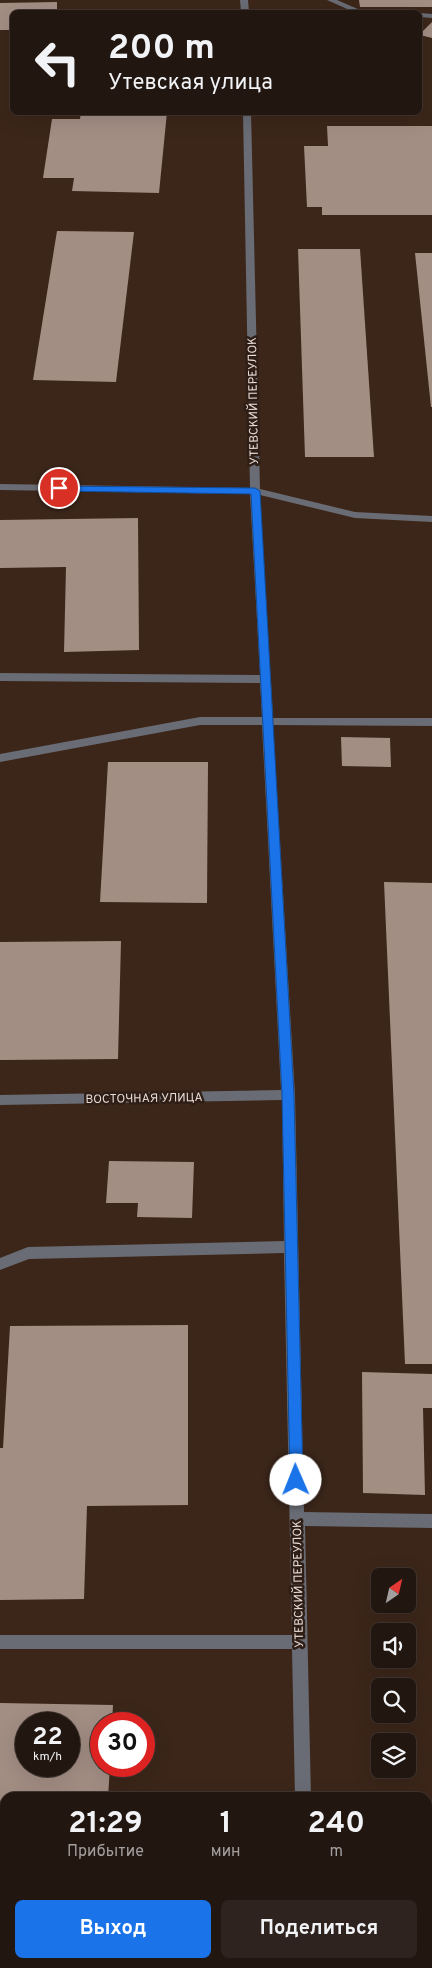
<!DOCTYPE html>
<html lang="ru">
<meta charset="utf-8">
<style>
body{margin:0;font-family:Overpass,sans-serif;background:#2e231e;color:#f1f3f6;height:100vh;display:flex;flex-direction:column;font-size:19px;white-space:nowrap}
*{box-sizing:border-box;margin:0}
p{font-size:16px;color:#a29f9f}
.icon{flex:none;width:28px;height:28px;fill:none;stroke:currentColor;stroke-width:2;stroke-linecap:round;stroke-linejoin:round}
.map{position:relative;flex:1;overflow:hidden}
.sheet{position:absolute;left:0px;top:1792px;width:432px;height:176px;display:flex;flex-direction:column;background:#221610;border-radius:15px 15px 0 0;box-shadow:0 5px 20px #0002,0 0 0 1px #3f3530}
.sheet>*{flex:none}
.top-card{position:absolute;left:10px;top:10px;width:412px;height:105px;border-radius:8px;box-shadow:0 5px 20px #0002,0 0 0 1px #3f3530;background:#221610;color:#f1f3f6;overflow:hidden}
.needle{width:32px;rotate:34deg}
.buttons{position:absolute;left:371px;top:1568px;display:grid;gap:10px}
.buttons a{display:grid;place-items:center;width:45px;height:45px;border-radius:8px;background:#221610;box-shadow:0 5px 20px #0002,0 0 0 1px #3f3530;font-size:25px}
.speed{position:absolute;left:15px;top:1712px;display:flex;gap:10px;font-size:25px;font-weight:700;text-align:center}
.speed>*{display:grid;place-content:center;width:65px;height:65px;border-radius:50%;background:#221610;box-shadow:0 5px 20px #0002,0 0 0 1px #3f3530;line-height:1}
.speed small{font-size:12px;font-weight:400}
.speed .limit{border:8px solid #d22;background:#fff;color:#111}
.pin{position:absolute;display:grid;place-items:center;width:42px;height:42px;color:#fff;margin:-21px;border:2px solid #fff;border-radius:50%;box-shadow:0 1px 5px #0007}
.me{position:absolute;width:55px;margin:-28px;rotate:359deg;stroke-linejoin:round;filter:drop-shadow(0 0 4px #0008)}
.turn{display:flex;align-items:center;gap:18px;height:105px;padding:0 15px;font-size:22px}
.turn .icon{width:65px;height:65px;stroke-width:2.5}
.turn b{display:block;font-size:35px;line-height:42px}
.eta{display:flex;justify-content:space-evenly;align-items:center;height:85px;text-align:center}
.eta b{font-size:30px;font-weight:700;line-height:35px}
.action{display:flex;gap:10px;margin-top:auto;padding:10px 15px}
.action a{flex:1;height:58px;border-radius:8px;background:#1a73e8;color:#fff;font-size:20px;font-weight:700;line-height:58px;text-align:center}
.action a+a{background:#2e231e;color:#f1f3f6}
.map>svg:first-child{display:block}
</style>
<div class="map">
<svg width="432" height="1968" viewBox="0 0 432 1968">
<rect width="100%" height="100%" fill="#2e1e16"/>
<!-- built -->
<path fill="#3c261a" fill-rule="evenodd" d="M0 0H432V1968H0ZM12 12H420V112H12ZM380 1576H408V1604H380ZM380 1631H408V1659H380ZM380 1686H408V1714H380ZM26 1724H69V1766H26ZM101 1724H144V1766H101ZM380 1741H408V1769H380ZM5 1798H428V1964H5Z"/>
<!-- building -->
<g fill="#a38e84" fill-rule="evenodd">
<polygon points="359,0 432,0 432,7 360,7"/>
<polygon points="57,2 57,12 12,12 12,30 0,30 0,3"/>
<polygon points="432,22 432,38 420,35 420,34"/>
<polygon points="81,112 167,112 159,193 72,191 74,178 43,178 52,119 80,119"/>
<polygon points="327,126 432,126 432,215 322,215 322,207 307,207 304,146 328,146"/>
<polygon points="57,231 134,232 116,382 33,380"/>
<polygon points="298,249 360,249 374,457 305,457"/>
<polygon points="415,253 432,253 432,407 431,407"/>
<polygon points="138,518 139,650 64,652 66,567 0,568 0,520"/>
<polygon points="341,737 390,738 391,767 342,766"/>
<polygon points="108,762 208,762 207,903 100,902"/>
<polygon points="384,882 432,883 432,1364 405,1364"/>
<polygon points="121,941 118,1059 0,1060 0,942"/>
<polygon points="109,1161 194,1162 192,1218 137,1217 138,1203 106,1203"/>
<polygon points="188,1325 188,1505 87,1506 84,1599 0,1600 0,1448 3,1448 10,1326"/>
<polygon points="362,1372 432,1374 432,1408 423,1408 425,1495 363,1493"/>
<path d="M0 1703 113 1705 112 1724H101V1766H110L108 1798H5V1964H100V1968H0ZM26 1724H69V1766H26Z"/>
</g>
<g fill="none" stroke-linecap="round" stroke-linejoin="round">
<!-- minor -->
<g fill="#696c74" fill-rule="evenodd">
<polygon points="240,0 248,0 249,12 241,12"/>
<polygon points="327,0 337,0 360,10 372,12 354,12"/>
<polygon points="420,13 432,14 432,18 420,17"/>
<polygon points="243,112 251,112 260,489 355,512 432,516 432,522 355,518 260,495 273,718 432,718 432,726 273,725 295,1095 304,1512 432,1514 432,1528 305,1526 311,1798 295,1798 292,1649 0,1649 0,1635 292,1635 284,1253 29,1259 0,1270 0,1258 28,1247 284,1241 282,1100 0,1105 0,1095 281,1090 262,725 200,725 0,762 0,754 200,717 262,717 260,683 0,681 0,673 260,675 250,494 0,490 0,484 250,488"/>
<rect x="298" y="1964" width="18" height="4"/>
</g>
</g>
<!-- route -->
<polygon fill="#1a73e8" stroke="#114b97" points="56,486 255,488 260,491 294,1095 303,1480 301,1484 296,1486 292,1484 290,1480 282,1095 251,494 59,491 54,488"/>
<g text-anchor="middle" stroke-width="5" stroke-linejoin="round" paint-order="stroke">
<!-- street labels -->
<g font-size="12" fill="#e9ddd8" stroke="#2e1e16">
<text transform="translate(253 401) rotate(-91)" y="4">УТЕВСКИЙ ПЕРЕУЛОК</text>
<text transform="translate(144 1098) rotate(-1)" y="4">ВОСТОЧНАЯ УЛИЦА</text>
<text transform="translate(298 1584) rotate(-91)" y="4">УТЕВСКИЙ ПЕРЕУЛОК</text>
</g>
</g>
</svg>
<div class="buttons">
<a><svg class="needle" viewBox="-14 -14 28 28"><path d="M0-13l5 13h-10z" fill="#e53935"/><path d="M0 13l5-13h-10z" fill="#a29f9f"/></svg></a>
<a><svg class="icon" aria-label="sound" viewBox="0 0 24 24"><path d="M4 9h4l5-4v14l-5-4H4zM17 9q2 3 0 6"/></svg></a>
<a><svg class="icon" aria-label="search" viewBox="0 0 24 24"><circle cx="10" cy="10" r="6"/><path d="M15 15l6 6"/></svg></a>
<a><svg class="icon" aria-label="layers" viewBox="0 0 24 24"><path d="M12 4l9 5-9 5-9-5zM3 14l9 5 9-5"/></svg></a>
</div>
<div class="speed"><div>22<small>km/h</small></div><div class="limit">30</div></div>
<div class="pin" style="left:59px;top:488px;background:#d93025"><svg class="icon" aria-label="arrive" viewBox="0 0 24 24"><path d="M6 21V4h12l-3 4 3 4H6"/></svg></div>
<svg class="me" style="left:296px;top:1480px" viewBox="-20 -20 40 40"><circle r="19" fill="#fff"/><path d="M0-13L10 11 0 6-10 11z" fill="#1a73e8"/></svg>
<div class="top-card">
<div class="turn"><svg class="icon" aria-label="left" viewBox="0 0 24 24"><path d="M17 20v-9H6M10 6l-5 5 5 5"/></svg><div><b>200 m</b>Утевская улица</div></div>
</div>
<section class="sheet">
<div class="eta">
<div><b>21:29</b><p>Прибытие</p></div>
<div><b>1</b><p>мин</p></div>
<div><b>240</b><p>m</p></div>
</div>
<div class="action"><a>Выход</a><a>Поделиться</a></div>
</section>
</div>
